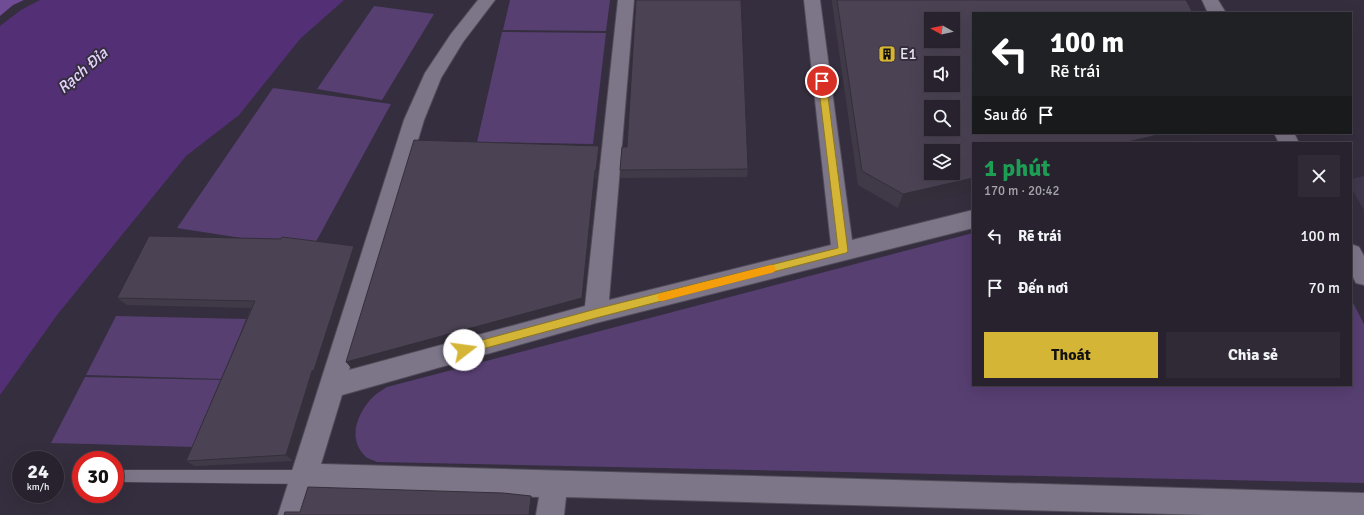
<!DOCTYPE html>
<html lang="vi">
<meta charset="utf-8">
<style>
body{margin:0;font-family:Signika,sans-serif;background:#302a36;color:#f1f3f6;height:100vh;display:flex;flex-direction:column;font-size:15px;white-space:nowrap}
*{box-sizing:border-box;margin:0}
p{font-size:13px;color:#a5a4aa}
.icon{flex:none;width:22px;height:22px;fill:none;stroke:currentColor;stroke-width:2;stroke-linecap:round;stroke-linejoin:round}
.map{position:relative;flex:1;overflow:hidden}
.sheet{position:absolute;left:972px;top:142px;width:380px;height:244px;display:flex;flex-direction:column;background:#28222e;border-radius:0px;box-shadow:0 4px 16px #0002,0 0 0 1px #443f4a}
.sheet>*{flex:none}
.banner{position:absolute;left:972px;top:12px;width:380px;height:122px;border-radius:0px;box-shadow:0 4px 16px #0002,0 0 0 1px #443f4a;background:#202124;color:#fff;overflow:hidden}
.needle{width:26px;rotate:278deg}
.fabs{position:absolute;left:924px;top:12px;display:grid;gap:8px}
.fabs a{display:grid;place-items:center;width:36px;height:36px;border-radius:0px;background:#28222e;box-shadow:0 4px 16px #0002,0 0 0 1px #443f4a;font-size:20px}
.speed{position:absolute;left:12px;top:451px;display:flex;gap:8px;font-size:20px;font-weight:700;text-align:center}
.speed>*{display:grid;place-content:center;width:52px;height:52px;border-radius:50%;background:#28222e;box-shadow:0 4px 16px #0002,0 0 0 1px #443f4a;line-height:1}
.speed small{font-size:10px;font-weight:400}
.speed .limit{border:6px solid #d22;background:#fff;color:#111}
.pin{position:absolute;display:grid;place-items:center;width:34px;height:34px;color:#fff;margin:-17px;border:2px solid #fff;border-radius:50%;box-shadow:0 1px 4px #0007}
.me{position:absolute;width:44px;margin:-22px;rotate:75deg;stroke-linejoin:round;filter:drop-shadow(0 0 3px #0008)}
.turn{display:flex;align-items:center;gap:14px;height:84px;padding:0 12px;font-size:18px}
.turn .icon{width:52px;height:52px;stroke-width:2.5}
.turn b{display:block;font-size:28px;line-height:34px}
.then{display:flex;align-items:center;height:38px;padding:0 12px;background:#0003;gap:8px;font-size:15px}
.round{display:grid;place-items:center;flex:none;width:42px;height:42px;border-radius:0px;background:#302a36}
.summary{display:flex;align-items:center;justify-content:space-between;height:68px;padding:0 12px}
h1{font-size:24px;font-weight:700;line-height:30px;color:#1e9e55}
.action{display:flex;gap:8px;margin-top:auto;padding:8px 12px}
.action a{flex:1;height:46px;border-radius:0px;background:#d5b535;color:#111;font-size:16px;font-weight:700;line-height:46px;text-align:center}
.action a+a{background:#302a36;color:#f1f3f6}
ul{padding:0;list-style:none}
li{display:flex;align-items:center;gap:12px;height:52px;padding:0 12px}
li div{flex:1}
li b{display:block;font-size:15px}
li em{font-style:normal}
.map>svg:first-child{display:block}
</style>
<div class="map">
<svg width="1364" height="515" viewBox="0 0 1364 515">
<rect width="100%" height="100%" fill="#352e3e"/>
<!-- built -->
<polygon fill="#40384c" points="1364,176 1364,210 1351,188 1351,179"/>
<!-- green -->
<g fill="#573f72">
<polygon points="510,0 610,0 606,31 503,30"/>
<polygon points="374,6 434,14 382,100 317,89"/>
<polygon points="502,32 606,33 593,144 477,142"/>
<polygon points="273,88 391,104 312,249 177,228"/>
<path d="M973 233V385H1351V299L1364 324V483L377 462C374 460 368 459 366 457 346 439 358 411 374 396 378 392 383 390 387 387Z"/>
<polygon points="116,316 246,319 223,379 86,375"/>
<polygon points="85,377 222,380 196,447 51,443"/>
</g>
<!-- forest -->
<polygon fill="#6f4c95" points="0,0 24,0 13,5 0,16"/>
<!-- water -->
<polygon fill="#533076" points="40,0 344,0 300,39 239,115 186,156 57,315 0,395 0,26 21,10"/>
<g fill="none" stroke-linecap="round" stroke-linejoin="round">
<!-- lane casing -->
<g stroke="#514c59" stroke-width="1">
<polygon id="lane" points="126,470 303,470 308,472 310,477 308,482 303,484 126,482 121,481 119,476 121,471"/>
</g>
<!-- street casing -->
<g stroke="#514c59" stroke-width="2">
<g id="street">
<polygon points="478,0 495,0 463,42 441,78 424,120 349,370 585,306 618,0 634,0 609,300 831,245 804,0 820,0 852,240 973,210 973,228 596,323 342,395 321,464 1364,493 1364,515 1205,515 566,497 564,515 536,515 539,497 313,490 306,515 278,515 404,120 425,73 451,34"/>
<polygon points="1202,0 1218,0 1226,13 1208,13"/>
<polygon points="1274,133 1294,133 1299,143 1279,143"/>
<polygon points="1351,244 1359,247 1364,256 1364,285 1356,283 1351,273"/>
</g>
</g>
<!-- lane -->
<use href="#lane" fill="#7d7688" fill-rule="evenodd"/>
<!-- street -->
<use href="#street" fill="#7d7688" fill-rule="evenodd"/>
</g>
<!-- wall -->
<g fill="#403a48">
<polygon points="832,0 1186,0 973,133 1212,134 898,208 858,185 832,2"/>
<polygon points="599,146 600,154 597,178 596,178 584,305 351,368"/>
<polygon points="748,169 747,177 621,178 620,170"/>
<polygon points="360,254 320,377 318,378 293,461 195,466 186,461 251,308 127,305 117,298"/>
</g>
<!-- shaded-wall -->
<g fill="#342f3b">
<polygon points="1166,133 1213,133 1212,134 1175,143 1123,143"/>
<polygon points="599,146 600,154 597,178 596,170"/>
<polygon points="595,170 596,178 584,305 351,368 346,362"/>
<polygon points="973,178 973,191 898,208 903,194"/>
<polygon points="354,246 360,254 320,377 318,378 293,461 286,455 312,371"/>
<polygon points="531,496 533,500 532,515 529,515"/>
</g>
<!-- building -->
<g fill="#4b4354" stroke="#342f3b" fill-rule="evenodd">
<polygon points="636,0 741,0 748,169 620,170 622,147 627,147"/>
<path d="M837 0H1186L1193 13H973V133H1166L1123 143H973V178L903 194 862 171ZM931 19H953V41H931ZM931 63H953V85H931ZM931 107H953V129H931ZM931 151H953V173H931Z"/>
<polygon points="414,140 599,146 596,170 595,170 582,298 346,362"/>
<polygon points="149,236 281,239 282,237 354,246 314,370 312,371 286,455 186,461 255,301 117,298"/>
<polygon points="308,487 503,493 531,496 529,515 284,515 285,512 300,512"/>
</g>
<!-- route -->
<polygon fill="#d5b535" stroke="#8a7622" points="822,78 826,81 848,251 846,253 596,318 464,354 461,353 459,350 461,346 464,345 596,309 838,248 818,81"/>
<!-- slow -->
<polygon fill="#f59e0b" points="771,265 774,266 776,269 774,272 771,273 662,301 659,300 657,297 659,294 662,293"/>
<!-- icons -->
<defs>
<g id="building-square" transform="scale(0.9)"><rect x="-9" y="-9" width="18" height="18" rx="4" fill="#d5b535" stroke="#352e3e"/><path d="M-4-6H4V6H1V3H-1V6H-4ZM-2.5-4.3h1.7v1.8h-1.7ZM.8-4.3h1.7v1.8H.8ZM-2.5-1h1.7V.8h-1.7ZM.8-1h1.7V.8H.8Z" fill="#111"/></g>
</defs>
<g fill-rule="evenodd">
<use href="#building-square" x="887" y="54"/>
</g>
<g text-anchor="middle" stroke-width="4" stroke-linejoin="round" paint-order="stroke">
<!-- poi labels -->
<g font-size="15" fill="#e9e5ef" stroke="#352e3e" text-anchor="start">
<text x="900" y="59">E1</text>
</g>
<!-- water labels -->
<g font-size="16" font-style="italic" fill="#e3d1fb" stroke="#352e3e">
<text transform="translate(82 70) rotate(-41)" y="6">Rạch Đỉa</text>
</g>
</g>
</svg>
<div class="fabs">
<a><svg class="needle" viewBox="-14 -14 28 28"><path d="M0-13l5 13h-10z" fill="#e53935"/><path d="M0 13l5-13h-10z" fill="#a5a4aa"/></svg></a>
<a><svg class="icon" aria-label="sound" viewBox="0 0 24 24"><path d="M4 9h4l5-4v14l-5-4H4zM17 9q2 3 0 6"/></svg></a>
<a><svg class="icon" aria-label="search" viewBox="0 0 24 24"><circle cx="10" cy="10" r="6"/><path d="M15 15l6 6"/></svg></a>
<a><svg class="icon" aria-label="layers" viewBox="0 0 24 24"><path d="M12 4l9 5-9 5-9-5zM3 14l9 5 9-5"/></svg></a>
</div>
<div class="speed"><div>24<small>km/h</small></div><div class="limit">30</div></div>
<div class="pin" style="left:822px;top:81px;background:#d93025"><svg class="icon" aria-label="arrive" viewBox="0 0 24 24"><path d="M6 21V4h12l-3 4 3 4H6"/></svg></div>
<svg class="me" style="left:464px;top:350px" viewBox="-20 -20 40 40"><circle r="19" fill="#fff"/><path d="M0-13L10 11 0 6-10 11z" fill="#d5b535"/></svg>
<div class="banner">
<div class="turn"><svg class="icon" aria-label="left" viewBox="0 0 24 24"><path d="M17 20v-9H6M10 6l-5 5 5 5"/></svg><div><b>100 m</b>Rẽ trái</div></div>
<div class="then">Sau đó<svg class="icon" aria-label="arrive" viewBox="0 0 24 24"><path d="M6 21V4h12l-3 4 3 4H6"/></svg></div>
</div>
<section class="sheet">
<div class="summary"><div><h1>1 phút</h1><p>170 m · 20:42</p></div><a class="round"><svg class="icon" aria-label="close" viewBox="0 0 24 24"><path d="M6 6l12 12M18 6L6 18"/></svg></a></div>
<ul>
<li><svg class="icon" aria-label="left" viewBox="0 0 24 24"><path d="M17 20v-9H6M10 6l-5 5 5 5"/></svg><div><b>Rẽ trái</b></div><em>100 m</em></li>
<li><svg class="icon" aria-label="arrive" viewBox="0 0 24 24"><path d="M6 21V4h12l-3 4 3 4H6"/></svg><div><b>Đến nơi</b></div><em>70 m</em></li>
</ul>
<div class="action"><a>Thoát</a><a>Chia sẻ</a></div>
</section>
</div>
